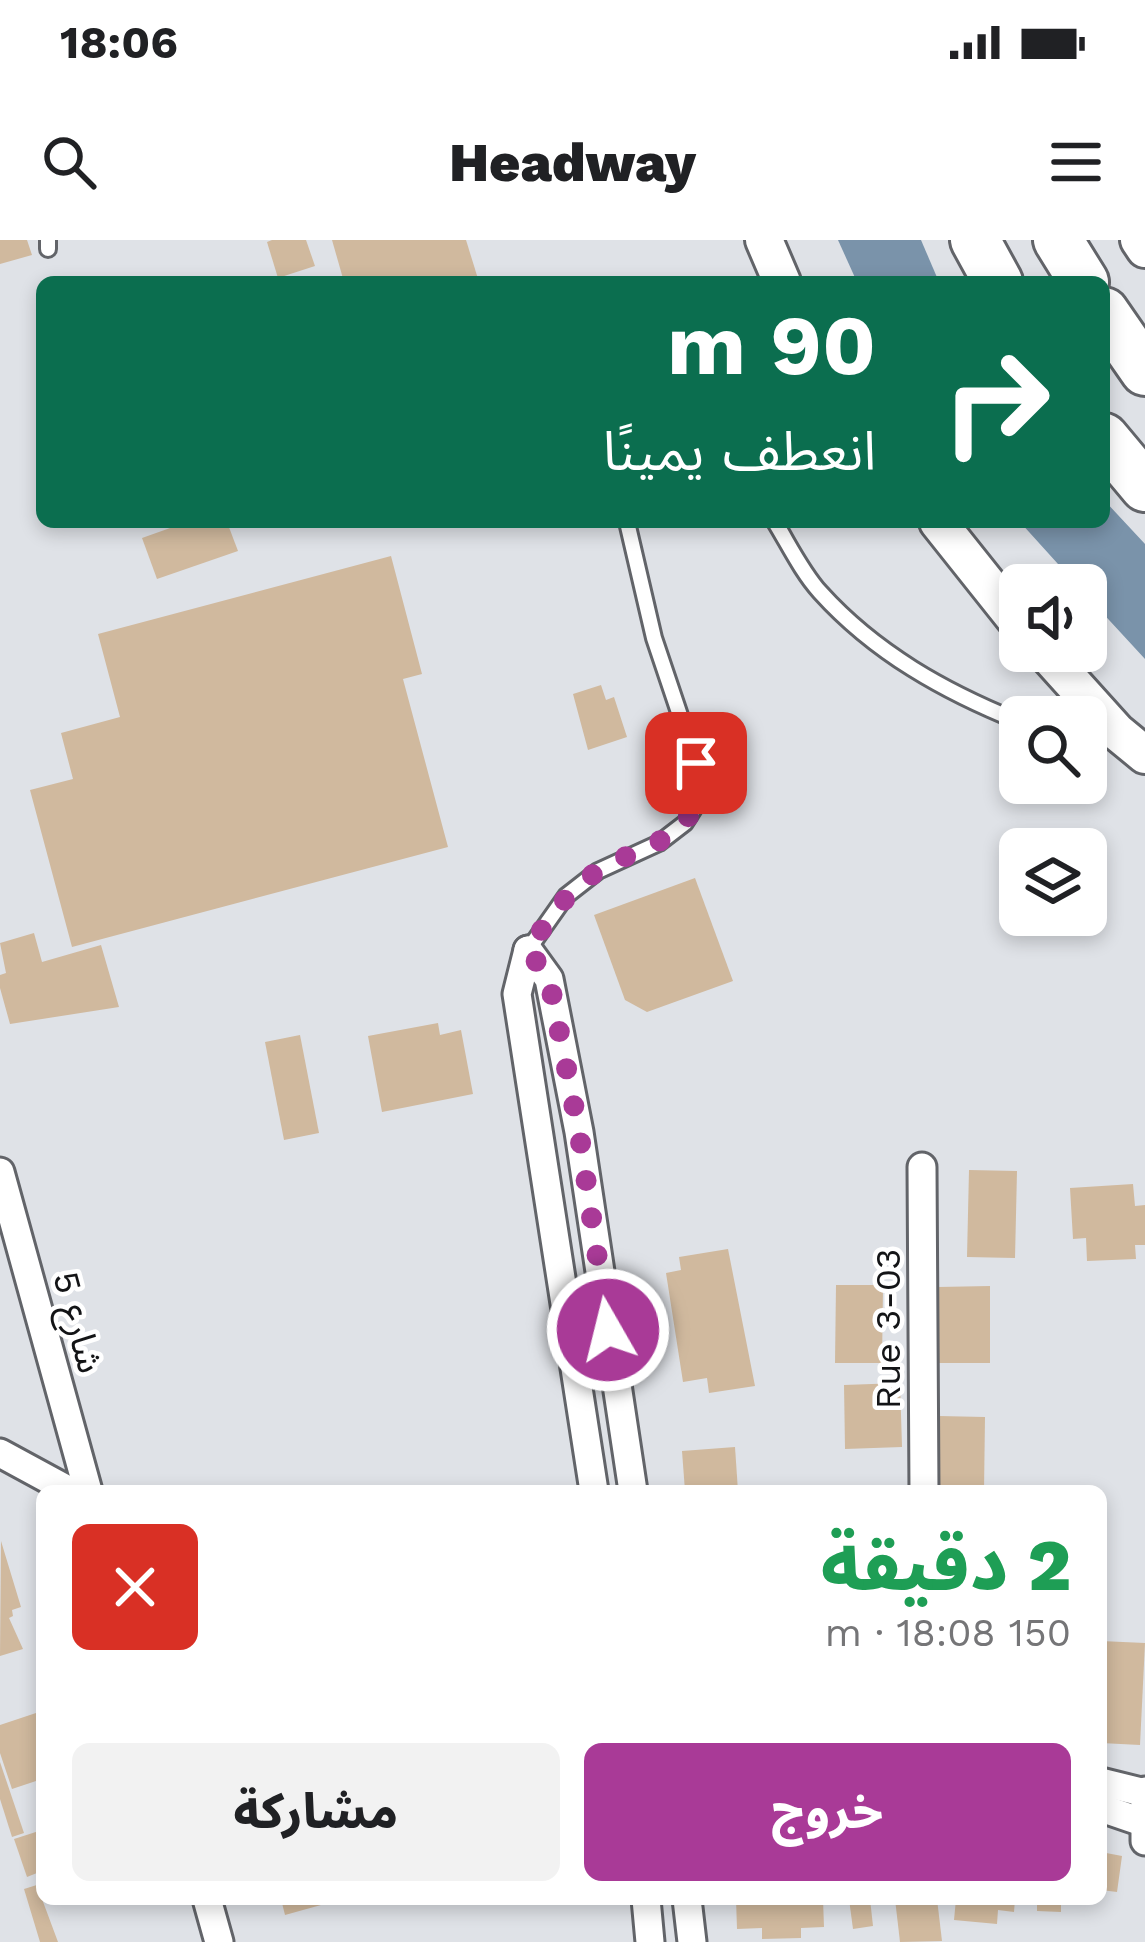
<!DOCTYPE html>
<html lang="ar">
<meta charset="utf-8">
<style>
body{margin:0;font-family:"Work Sans","Noto Sans Arabic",sans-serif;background:#f2f2f2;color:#202124;direction:rtl;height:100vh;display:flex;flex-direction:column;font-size:45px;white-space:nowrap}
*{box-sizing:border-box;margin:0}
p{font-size:39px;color:#757577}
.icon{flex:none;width:66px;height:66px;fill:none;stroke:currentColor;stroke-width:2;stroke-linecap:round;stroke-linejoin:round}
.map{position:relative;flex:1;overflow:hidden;direction:ltr}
.panel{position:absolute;left:36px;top:1245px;width:1071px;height:420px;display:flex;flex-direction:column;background:#fff;border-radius:18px;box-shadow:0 6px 18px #0003;direction:rtl}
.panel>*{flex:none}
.hud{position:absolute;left:36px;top:36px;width:1074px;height:252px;border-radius:18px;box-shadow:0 6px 18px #0003;direction:rtl;background:#0b6e4f;color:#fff;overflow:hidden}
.controls{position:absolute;left:999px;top:324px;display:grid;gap:24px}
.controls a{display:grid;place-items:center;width:108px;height:108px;border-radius:18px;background:#fff;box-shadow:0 6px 18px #0003;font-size:60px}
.pin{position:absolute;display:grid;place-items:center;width:102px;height:102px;color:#fff;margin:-51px;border-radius:24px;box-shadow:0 6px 18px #0006}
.me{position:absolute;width:132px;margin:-66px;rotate:352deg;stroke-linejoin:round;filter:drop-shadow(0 0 9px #0008)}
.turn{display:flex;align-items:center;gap:42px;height:252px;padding:0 36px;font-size:54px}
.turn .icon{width:156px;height:156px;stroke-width:2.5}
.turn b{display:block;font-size:84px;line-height:102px}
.round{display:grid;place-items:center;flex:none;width:126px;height:126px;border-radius:18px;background:#f2f2f2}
.headline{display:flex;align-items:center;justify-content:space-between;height:204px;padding:0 36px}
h1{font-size:72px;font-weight:800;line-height:90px;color:#1e9e55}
.cta{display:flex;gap:24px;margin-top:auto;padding:24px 36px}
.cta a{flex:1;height:138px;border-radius:18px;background:#a93a97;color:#fff;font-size:48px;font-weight:800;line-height:138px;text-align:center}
.cta a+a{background:#f2f2f2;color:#202124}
.status{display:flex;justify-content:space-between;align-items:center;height:84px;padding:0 60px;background:#fff;direction:ltr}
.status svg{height:33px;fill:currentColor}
header{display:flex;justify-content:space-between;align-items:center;height:156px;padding:0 36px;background:#fff;font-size:54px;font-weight:800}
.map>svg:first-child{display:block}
</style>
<div class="status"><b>18:06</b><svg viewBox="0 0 49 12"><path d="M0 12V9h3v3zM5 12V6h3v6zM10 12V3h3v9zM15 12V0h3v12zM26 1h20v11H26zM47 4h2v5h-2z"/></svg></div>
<header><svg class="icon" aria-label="menu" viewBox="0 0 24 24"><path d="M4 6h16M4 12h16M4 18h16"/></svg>Headway<svg class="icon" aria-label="search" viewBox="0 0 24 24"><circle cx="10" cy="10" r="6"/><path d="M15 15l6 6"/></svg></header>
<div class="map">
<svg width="1145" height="1702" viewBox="0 0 1145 1702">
<rect width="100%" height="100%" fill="#dfe2e7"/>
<!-- water -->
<g fill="#7a93aa">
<polygon points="838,0 921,0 939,42 857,42"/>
<polygon points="1104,260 1145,304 1145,419 1086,355 1086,345 1077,345 1020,282 1104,282"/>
</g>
<!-- building -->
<g fill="#d0b99e">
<polygon points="0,0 27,0 32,15 0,24"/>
<polygon points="272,0 306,0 315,26 278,38 267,2"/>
<polygon points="332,0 466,0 479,42 344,42"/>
<polygon points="187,282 227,282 238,311 157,339 142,298"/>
<polygon points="391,316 422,434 403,439 448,607 72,707 30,550 73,539 61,493 120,477 98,394"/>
<polygon points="601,445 606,460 614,457 627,497 588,510 573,454"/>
<polygon points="695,638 733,741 647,772 625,760 594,675"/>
<polygon points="34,693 42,722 101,705 119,767 10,784 0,748 0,735 6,733 0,703"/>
<polygon points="438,783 440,795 461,790 473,854 382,872 368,796"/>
<polygon points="300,795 319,893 284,900 265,802"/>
<polygon points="969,930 1017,931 1015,1018 967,1017"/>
<polygon points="1133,944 1135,966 1145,965 1145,1005 1135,1005 1136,1019 1087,1021 1086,998 1073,999 1070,948"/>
<polygon points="728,1009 755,1146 709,1153 707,1138 683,1142 666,1033 681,1030 679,1017"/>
<polygon points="836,1045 883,1045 882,1123 835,1123"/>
<polygon points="990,1046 990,1123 939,1123 938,1047"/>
<polygon points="900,1143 902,1207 845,1209 844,1145"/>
<polygon points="939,1176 985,1177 984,1251 938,1251"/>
<polygon points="735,1207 738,1251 685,1251 682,1211"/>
<polygon points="1,1301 21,1367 12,1370 13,1376 9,1378 23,1409 0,1416"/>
<polygon points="1101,1401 1145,1403 1140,1505 1101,1503"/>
<polygon points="36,1473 42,1492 42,1539 12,1549 0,1513 0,1485"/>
<polygon points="0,1522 24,1593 12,1597 0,1559"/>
<polygon points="42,1590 42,1631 27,1637 14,1599"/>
<polygon points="1101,1612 1122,1616 1117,1652 1101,1650 1105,1631 1101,1630"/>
<polygon points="40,1644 42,1659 58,1702 40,1702 24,1649"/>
<polygon points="281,1659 338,1659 339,1660 285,1675"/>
<polygon points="736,1659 823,1659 824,1687 801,1688 801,1698 762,1699 762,1688 737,1689"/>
<polygon points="849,1659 870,1659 873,1686 853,1689"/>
<polygon points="895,1659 937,1659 942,1701 900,1702"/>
<polygon points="956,1659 1015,1659 1014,1672 998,1670 997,1684 954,1680"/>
<polygon points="1037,1659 1061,1659 1061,1672 1037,1671"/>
</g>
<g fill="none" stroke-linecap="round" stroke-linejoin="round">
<!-- lane casing -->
<g stroke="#626469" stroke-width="20">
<g id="lane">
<polyline points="48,0 48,9"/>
<path d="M775 282C789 305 802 332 820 352 875 413 945 452 1020 482"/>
<polyline points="528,710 566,656 598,631 659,603 685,583 697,564 700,547 696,523 654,398 627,282"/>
</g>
</g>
<!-- street casing -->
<g stroke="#626469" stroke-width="33">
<g id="street">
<polyline points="528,710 549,739 579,892 633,1251"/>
<polyline points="528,710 517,754 594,1251"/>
<polyline points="922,927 924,1251"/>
<polyline points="0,932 88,1251"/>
<polyline points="0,1213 70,1251"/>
<polyline points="1101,1542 1145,1553"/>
<polyline points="1145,1551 1145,1601"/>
<polyline points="1101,1568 1145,1583"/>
<polyline points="207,1659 219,1702"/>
<polyline points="646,1659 650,1702"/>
<polyline points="687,1659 692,1702"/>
</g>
</g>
<!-- secondary casing -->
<g stroke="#626469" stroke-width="42">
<g id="secondary">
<polyline points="764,0 782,42"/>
<polyline points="1139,0 1145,9"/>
<polyline points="938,282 1020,385"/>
<polyline points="1044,411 1117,492 1145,515"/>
</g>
</g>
<!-- highway casing -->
<g stroke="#626469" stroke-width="54">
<g id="highway">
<polyline points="975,0 998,42"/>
<polyline points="1058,0 1084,42"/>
<polyline points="1104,72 1145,131"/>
<polyline points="1104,198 1145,247"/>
</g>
</g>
<!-- lane -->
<use href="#lane" stroke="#fff" stroke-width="14"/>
<!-- street -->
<use href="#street" stroke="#fff" stroke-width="27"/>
<!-- secondary -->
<use href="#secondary" stroke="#fff" stroke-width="36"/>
<!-- highway -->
<use href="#highway" stroke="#fff" stroke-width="48"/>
</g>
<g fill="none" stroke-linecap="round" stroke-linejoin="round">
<!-- route -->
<path stroke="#a93a97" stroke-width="21" stroke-dasharray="0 37.8" d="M608 1090 579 892 549 739 528 710C548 681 565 653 595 633 645 600 708 603 696 523"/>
</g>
<g text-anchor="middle" stroke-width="9" stroke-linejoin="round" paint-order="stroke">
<!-- street labels -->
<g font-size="36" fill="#131416" stroke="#fff">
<text transform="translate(79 1082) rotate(75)" y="13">شارع 5</text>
<text transform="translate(887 1089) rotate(-90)" y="13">Rue 3-03</text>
</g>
</g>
</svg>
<div class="controls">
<a><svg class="icon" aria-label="sound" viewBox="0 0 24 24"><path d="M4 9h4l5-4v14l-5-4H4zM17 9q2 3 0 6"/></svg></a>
<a><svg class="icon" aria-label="search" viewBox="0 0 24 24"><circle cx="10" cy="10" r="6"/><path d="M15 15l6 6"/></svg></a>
<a><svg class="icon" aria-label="layers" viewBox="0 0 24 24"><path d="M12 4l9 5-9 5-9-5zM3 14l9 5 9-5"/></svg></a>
</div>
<div class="pin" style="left:696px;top:523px;background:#d93025"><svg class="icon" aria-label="arrive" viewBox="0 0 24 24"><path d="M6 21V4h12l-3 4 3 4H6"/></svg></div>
<svg class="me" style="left:608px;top:1090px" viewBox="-20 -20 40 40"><circle r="17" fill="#a93a97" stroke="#fff" stroke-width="3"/><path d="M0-11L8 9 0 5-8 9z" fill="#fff"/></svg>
<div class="hud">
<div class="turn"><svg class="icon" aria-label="right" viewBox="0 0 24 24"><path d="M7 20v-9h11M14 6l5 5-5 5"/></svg><div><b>90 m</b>انعطف يمينًا</div></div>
</div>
<section class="panel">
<div class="headline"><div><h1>2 دقيقة</h1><p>150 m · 18:08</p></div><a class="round" style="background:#d93025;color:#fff"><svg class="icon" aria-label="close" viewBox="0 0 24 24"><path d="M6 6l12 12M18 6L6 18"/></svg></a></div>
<div class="cta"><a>خروج</a><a>مشاركة</a></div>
</section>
</div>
